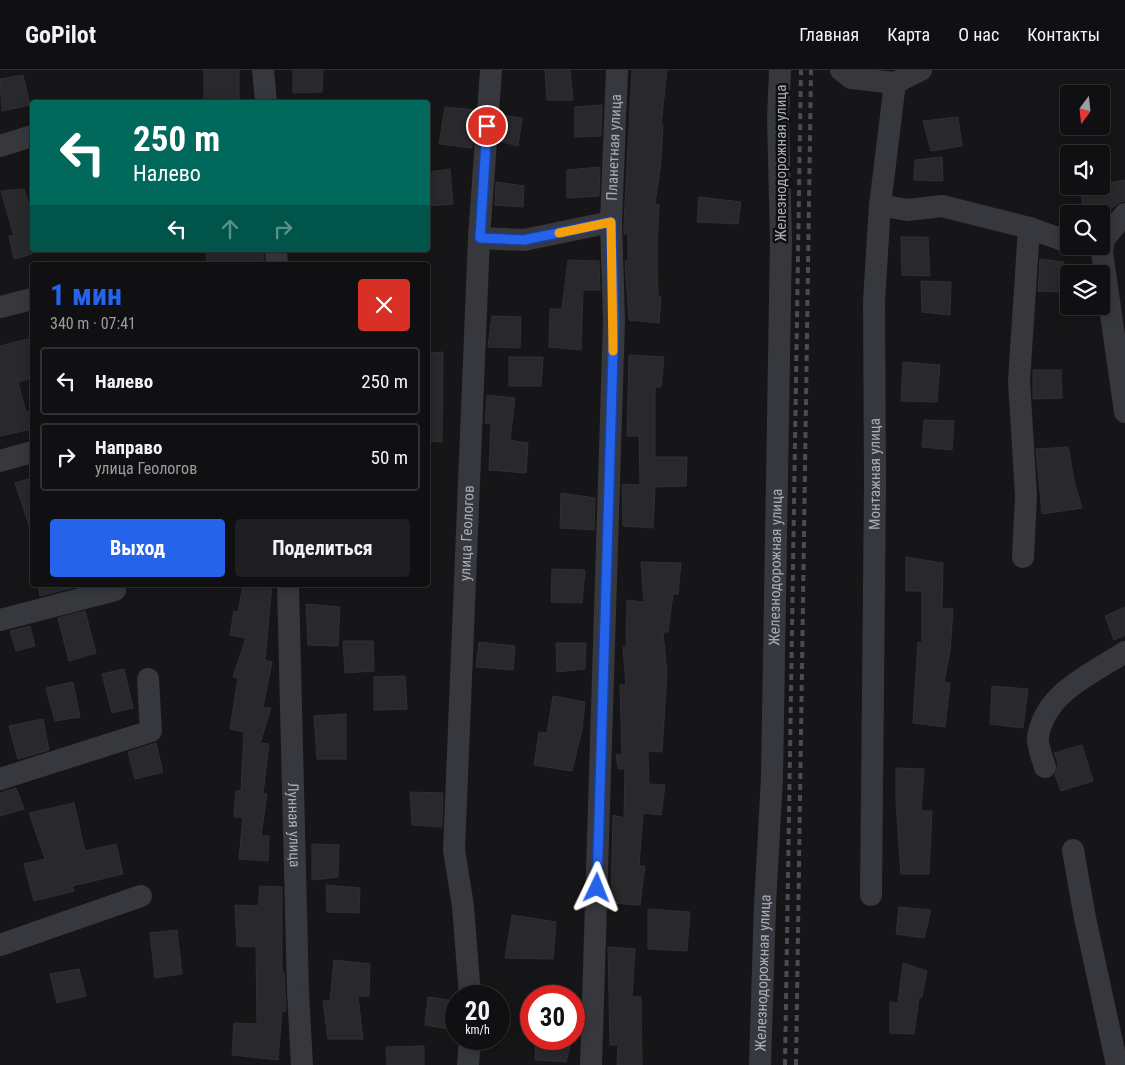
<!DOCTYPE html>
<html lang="ru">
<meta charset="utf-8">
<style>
body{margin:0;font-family:"Roboto Condensed",sans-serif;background:#1e1e20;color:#f1f3f6;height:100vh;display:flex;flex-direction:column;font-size:19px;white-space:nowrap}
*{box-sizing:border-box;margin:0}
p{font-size:16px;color:#9c9d9f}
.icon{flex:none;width:28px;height:28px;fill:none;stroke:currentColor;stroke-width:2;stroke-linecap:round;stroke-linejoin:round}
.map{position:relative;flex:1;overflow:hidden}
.details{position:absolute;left:30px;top:192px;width:400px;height:325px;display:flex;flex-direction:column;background:#101012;border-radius:5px;box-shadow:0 2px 12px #0003,0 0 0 1px #303032}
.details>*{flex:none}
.guide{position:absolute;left:30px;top:30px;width:400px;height:152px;border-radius:5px;box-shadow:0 2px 12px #0003,0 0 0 1px #303032;background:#00695c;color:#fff;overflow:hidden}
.needle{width:32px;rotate:195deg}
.controls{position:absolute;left:1060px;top:15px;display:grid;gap:10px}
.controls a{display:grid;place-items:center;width:50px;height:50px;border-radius:5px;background:#101012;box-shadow:0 2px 12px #0003,0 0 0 1px #303032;font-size:25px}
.speed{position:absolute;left:445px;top:915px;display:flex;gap:10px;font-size:25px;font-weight:700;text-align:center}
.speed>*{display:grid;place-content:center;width:65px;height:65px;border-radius:50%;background:#101012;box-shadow:0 2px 12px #0003,0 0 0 1px #303032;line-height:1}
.speed small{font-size:12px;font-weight:400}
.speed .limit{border:8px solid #d22;background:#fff;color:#111}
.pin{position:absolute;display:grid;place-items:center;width:42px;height:42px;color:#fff;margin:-21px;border:2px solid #fff;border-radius:50%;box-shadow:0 1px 5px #0007}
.me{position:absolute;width:55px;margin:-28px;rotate:2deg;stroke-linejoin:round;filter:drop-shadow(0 0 4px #0008)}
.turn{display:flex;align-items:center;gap:18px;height:105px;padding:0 20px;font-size:22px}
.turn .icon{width:65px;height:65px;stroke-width:2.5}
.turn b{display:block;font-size:35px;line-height:42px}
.lanes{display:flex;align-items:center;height:48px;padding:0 20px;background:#0003;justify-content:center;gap:25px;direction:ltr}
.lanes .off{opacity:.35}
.round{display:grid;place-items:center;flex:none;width:52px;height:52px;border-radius:5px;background:#1e1e20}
.head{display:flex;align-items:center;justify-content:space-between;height:85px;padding:0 20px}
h1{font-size:30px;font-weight:700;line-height:38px;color:#2563eb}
.primary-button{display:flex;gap:10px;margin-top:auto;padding:10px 20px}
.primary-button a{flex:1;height:58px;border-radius:5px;background:#2563eb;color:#fff;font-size:20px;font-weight:700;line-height:58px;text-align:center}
.primary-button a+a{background:#1e1e20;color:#f1f3f6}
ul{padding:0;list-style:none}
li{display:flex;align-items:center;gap:15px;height:68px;margin:0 10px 8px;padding:0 10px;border:2px solid #303032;border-radius:5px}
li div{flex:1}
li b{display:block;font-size:19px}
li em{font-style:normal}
header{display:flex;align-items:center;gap:30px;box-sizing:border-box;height:70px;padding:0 25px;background:#101012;border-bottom:1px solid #303032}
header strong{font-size:24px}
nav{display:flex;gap:28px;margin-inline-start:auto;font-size:18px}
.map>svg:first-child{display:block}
</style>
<header>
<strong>GoPilot</strong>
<nav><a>Главная</a><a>Карта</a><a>О нас</a><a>Контакты</a></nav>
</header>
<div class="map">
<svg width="1125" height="995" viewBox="0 0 1125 995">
<rect width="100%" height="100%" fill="#161618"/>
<!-- building -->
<g fill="#29292c" stroke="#303034">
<polygon points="204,0 239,0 239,29 204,30"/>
<polygon points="293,0 323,0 322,22 293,23"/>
<polygon points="545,0 570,0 573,30 547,30"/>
<polygon points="632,0 667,0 661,55 663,55 661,92 655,134 659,135 657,178 658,226 661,227 659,253 629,250 625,191 628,191 628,164 624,164 624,152"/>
<polygon points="23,5 30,35 2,41 0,9"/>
<polygon points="602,35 601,66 575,67 575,37"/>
<polygon points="445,37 475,40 472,78 439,74"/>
<polygon points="501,45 522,48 518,76 499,71"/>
<polygon points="958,47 962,76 931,81 923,51"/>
<polygon points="942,87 943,111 914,110 915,90"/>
<polygon points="600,97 599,126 567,128 567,100"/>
<polygon points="450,99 453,134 428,136 428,102"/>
<polygon points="1125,110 1125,131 1120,132 1104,144 1084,144 1080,118"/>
<polygon points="496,112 524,116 523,137 495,135"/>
<polygon points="24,119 32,144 32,184 14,189 9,166 14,166 1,121"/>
<polygon points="699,127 741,132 738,154 697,152"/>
<polygon points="901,167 928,167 930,206 902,205"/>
<polygon points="206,180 263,180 264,190 207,195"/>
<polygon points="1040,189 1064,192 1061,222 1038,221"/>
<polygon points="568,190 599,191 600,220 583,220 581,280 549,277 550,239 562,239"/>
<polygon points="921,211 951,212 950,245 922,242"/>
<polygon points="492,246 521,247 520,278 488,277"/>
<polygon points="32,268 32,308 18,312 26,342 32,341 32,359 0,366 0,276"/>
<polygon points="443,282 442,372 428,371 428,283"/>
<polygon points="629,285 664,287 661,317 655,317 655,387 687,387 686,416 655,417 653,458 623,456 622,414 640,415 639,366 627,366"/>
<polygon points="509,287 543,287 541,316 509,316"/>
<polygon points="903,292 940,295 937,332 901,331"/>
<polygon points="1033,300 1061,300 1062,328 1033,329"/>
<polygon points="487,325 515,328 510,370 528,373 526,403 489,400 491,353 485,353"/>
<polygon points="924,350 954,351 952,380 922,377"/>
<polygon points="1068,377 1075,415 1082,438 1042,444 1036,379"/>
<polygon points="32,408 32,458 30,458 15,413"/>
<polygon points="561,423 595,428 594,460 560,458"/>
<polygon points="906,487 943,493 942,538 953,539 950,581 944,612 950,613 945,657 913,653 918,572 922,573 922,521 906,521"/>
<polygon points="641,492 681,493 678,524 673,524 668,562 663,562 667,603 662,682 648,681 649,714 665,715 661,745 643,743 639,796 645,796 640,835 611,833 613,745 624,748 625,699 618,699 616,684 622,685 620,615 626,615 623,577 626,577 627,530 644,532"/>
<polygon points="552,499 585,500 582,533 551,532"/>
<polygon points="38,515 82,515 40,526"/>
<polygon points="243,515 272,515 265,590 272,592 263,637 271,638 260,673 269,674 263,724 267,724 261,766 269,766 268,791 239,789 243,747 234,747 236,721 241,721 244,662 230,659 238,608 233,607 246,568 230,565 234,541 238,542"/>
<polygon points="306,534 340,537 338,576 308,575"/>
<polygon points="1125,537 1125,565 1114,570 1105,546"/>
<polygon points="85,541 96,583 69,591 58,548"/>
<polygon points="30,556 35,576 16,581 10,561"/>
<polygon points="343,571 373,571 374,601 345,603"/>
<polygon points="479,572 515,576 513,600 476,597"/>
<polygon points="556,573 586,573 585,599 557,602"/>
<polygon points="124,599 133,638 112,643 102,604"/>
<polygon points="405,606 407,639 374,640 374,607"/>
<polygon points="73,612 80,647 55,651 46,618"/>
<polygon points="992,616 1028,619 1023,658 990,654"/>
<polygon points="553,626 585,632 582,660 572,701 534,695 539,662 547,663"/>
<polygon points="346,644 346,689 317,689 314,646"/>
<polygon points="43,649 49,680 18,689 9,656"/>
<polygon points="156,673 163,702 135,709 128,682"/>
<polygon points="1082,675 1093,711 1061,721 1055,705 1058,693 1054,683"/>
<polygon points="896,698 924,699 921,741 932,741 929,804 901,804 896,732"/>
<polygon points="16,718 24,739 0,746 0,723"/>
<polygon points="410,722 443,723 442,757 412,755"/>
<polygon points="74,733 85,781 116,774 123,804 72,816 74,821 34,831 24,794 45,789 29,743"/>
<polygon points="312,774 339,775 338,807 312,810"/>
<polygon points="326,815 360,818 359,843 327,842"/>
<polygon points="260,816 282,817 282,902 284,902 286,941 282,941 278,990 232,985 234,953 257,954 256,877 237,876 235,835 258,836"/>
<polygon points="899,837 931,840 924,868 896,864"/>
<polygon points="648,839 690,842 687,881 648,879"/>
<polygon points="512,845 556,852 553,889 505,888"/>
<polygon points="177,860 182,904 155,908 150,863"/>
<polygon points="608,877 635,879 632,927 641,927 642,995 617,995 618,975 610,975"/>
<polygon points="334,890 370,894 369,926 358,926 363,969 328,969 323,931 330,931"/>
<polygon points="903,893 927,901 922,927 919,927 914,964 890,963 890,932 898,933"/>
<polygon points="79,899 86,926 57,933 50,904"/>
<polygon points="428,927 456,931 454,960 425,955"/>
<polygon points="536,969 572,969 566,992 535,990"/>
<polygon points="424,976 424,995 387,995 386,977"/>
</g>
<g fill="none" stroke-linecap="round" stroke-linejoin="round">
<!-- minor -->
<g stroke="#37383d" stroke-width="22">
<polyline points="263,0 266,32"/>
<polyline points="841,0 851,8 895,13"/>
<polyline points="0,76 32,66"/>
<polyline points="880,135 907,140 942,136 1029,158 1069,172"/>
<polyline points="1125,144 1104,169 1102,182 1125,342"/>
<polyline points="479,168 524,170 611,152"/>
<polyline points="276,180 277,195"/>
<polyline points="0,237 32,229"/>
<polyline points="0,391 32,382"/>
<polyline points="1023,487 1026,426 1019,311 1029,158"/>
<path id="s1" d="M288 515 298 922 302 995"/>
<polyline points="0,550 115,520"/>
<path d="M1045 697C1042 688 1037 675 1038 667 1045 622 1092 604 1125 582"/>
<polyline points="0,709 151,661 148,609"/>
<polyline points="1073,780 1085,848 1117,995"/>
<path id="s2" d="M871 825 875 413 874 231 880 135 895 13 921 0"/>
<polyline points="0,875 141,826"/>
<path id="s3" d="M470 926 463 836 454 780 479 168 491 0"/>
<polyline points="468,995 470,969"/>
<path id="s4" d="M591 995 614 250 611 152 617 0"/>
<path id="s5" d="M760 995 765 835 772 707 781 170 778 49 780 0"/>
</g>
<!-- rail -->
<g stroke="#4a4c52" stroke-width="4" stroke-dasharray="6 5" stroke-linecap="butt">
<polyline points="785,995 801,0"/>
<polyline points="796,995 811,0"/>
</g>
</g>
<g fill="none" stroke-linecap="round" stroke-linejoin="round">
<!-- route casing -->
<g stroke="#184099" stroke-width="12">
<polyline id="route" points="487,56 480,168 524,170 611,152 614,250 597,818"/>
</g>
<!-- route -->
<use href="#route" stroke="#2563eb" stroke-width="9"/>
<!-- slow -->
<polyline stroke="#f59e0b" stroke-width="9" points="559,163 611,152 613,281"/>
</g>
<g text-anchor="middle" stroke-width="5" stroke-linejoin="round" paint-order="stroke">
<!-- street labels -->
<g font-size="15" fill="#a8adb8" stroke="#111113">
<text dy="5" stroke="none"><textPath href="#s4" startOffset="918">Планетная улица</textPath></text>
<text transform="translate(781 93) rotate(-90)" y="5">Железнодорожная улица</text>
<text dy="5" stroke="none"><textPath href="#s2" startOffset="421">Монтажная улица</textPath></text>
<text dy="5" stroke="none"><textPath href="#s3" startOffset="464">улица Геологов</textPath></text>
<text dy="5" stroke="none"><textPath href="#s5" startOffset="498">Железнодорожная улица</textPath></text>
<text dy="5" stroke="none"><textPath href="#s1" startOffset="240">Лунная улица</textPath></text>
<text dy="5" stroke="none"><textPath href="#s5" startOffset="92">Железнодорожная улица</textPath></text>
</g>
</g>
</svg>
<div class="controls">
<a><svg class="needle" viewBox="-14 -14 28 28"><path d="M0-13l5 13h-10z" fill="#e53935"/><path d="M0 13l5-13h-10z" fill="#9c9d9f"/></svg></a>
<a><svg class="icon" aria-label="sound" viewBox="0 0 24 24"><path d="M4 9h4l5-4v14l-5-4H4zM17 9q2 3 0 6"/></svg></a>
<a><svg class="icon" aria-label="search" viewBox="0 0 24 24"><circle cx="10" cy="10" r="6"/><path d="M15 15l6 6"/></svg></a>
<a><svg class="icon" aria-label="layers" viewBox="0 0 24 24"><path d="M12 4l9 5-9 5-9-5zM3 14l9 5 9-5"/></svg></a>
</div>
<div class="speed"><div>20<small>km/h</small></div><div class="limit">30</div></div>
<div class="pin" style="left:487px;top:56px;background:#d93025"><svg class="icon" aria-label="arrive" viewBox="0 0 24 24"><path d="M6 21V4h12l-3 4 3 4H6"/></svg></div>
<svg class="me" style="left:597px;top:818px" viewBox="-20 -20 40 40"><path d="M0-17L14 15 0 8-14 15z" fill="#2563eb" stroke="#fff" stroke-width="4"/></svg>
<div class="guide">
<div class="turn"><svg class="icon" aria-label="left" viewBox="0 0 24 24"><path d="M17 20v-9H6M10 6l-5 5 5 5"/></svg><div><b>250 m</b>Налево</div></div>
<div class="lanes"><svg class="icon" aria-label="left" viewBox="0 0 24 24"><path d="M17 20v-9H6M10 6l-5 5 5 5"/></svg><svg class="icon off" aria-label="ahead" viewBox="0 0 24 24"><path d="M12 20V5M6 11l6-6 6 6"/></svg><svg class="icon off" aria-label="right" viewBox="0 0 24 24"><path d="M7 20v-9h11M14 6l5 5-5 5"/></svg></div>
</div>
<section class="details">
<div class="head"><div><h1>1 мин</h1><p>340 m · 07:41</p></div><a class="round" style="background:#d93025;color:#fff"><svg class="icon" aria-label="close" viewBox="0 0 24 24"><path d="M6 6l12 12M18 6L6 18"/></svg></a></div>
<ul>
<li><svg class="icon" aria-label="left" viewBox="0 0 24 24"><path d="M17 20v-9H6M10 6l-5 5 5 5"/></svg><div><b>Налево</b></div><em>250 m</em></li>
<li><svg class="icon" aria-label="right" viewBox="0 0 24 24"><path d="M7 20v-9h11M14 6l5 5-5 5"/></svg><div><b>Направо</b><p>улица Геологов</p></div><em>50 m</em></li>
</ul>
<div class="primary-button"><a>Выход</a><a>Поделиться</a></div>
</section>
</div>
